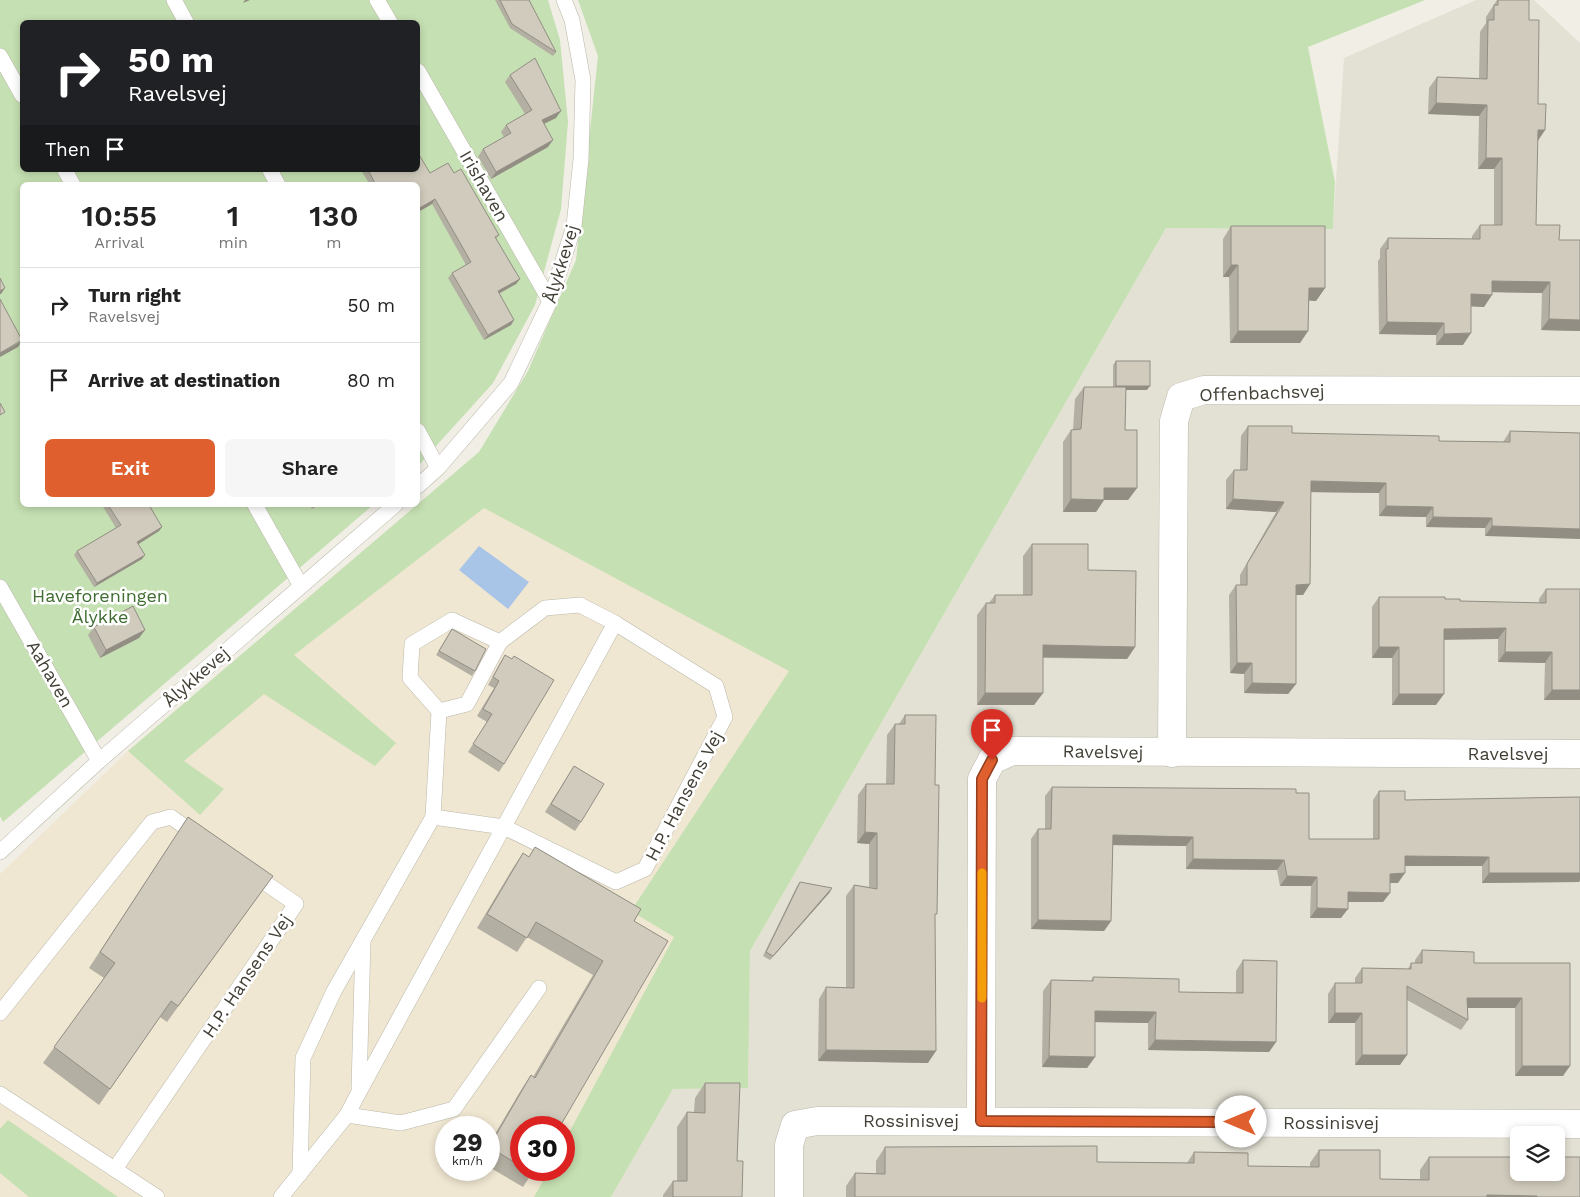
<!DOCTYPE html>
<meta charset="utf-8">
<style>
body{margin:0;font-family:"Work Sans",sans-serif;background:#f6f6f6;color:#222;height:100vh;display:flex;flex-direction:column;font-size:19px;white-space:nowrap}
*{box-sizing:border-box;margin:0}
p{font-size:16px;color:#767676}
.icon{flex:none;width:28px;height:28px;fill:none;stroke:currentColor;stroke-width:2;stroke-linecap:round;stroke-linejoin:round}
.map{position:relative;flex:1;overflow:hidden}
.side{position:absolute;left:20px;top:182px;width:400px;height:325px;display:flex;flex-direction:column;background:#fff;border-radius:8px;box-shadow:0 2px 8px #0003}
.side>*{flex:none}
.banner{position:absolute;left:20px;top:20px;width:400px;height:152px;border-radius:8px;box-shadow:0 2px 8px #0003;background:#202124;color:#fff;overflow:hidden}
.fabs{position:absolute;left:1510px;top:1126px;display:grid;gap:10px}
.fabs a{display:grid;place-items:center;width:55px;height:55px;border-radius:8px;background:#fff;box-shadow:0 2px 8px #0003;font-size:25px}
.speed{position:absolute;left:435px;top:1116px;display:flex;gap:10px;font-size:25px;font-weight:700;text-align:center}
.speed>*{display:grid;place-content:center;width:65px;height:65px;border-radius:50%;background:#fff;box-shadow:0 2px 8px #0003;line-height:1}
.speed small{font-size:12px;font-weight:400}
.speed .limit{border:8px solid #d22;background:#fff;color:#111}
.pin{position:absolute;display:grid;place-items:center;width:42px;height:42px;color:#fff;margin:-51px -21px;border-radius:50% 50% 50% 0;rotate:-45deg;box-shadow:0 0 5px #0007}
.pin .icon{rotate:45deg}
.me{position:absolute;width:55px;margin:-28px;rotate:270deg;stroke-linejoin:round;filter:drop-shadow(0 0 4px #0008)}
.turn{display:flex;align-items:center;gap:18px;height:105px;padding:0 25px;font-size:22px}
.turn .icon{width:65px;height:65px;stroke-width:2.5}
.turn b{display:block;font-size:35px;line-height:42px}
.then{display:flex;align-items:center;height:48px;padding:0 25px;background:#0003;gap:10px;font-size:19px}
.eta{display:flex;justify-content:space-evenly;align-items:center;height:85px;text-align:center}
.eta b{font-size:30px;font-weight:600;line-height:35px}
.button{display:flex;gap:10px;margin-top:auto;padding:10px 25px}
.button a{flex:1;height:58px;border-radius:8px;background:#df602e;color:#fff;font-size:20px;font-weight:600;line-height:58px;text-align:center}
.button a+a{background:#f6f6f6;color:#222}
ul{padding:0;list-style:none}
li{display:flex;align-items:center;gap:15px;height:75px;padding:0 25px;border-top:1px solid #e0e0e0}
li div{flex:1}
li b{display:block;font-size:19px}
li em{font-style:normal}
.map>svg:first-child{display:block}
</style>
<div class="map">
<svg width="1580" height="1197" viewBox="0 0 1580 1197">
<rect width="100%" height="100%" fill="#f0eee5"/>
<!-- residential -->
<path fill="#e3e1d4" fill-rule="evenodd" d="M1476 0H1534L1580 43V1197H611L673 1089 748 1087 750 951 1166 228 1333 229 1344 58ZM1519 1135H1556V1172H1519Z"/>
<!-- commercial -->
<path fill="#f0e7d2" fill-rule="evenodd" d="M479 452 903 685 750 951 748 1088 673 1089 611 1197H0V874L128 751ZM446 1128H489V1170H446ZM521 1128H564V1170H521Z"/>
<!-- green -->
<g fill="#c5e0b2" fill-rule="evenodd">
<path d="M0 0H548L560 40 568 122 561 209 535 305 493 383 418 466V185H22V505H373L3 822 0 816ZM22 22H418V170H22Z"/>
<polygon points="578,0 1425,0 1308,47 1335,182 1333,229 1166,228 750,951 748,1088 673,1089 611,1197 534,1197 549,1170 564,1170 564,1142 674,937 631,911 789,671 484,508 294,655 396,743 375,766 264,694 184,761 224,789 200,815 128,751 479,452 528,371 576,260 598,56"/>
<polygon points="8,1120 118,1197 29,1197 0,1173 0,1129"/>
</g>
<!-- water -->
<polygon fill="#a8c4e6" points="479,546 529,582 508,609 459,570"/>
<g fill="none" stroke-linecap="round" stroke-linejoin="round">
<!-- lane casing -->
<g stroke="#bab7a9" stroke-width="16">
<g id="lane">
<polyline points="174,0 186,22"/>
<polyline points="377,0 390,22"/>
<polyline points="0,56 22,95"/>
<polyline points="418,71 550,301"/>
<polyline points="65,170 73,185"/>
<polyline points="270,170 278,185"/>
<polyline points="418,431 438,468"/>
<polyline points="418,486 438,468 511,383 550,301 574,226 581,159 583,80 572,20 564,0"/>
<polyline points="255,505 301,586"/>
<polyline points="0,587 99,761"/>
<polyline points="500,642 545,608 580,605 615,623"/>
<polyline points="0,852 99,761 395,505"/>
<polyline points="0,1013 152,822 171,817 199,837"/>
<polyline points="359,1088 363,941"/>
<polyline points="0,1094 157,1197"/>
<path d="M347 1115 359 1092C444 936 530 779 615 623L716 686 725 717 645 869 616 882 504 827 433 817 439 711 410 678 412 644 452 620 500 642 467 704 439 711"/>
<polyline points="115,1169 296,904 251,873"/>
<polyline points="300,1174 303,1058 334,991 433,817"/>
<polyline points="281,1197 347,1115 401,1123 454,1109 539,988"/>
</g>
</g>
<!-- street casing -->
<g stroke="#bab7a9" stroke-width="29">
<g id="street">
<polyline points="1172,753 1174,421 1181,397 1204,390 1580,391"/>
<polyline points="981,1121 982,779 992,760 1012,751 1580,754"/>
<polyline points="789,1197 789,1145 795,1125 817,1121 1580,1124"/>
</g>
</g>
<!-- lane -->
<use href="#lane" stroke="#fff" stroke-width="15"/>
<!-- street -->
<use href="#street" stroke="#fff" stroke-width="28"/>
</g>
<!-- wall -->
<g fill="#b3afa2">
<polygon points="495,0 529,0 556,52 553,56 510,28"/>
<polygon points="1497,0 1529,0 1529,20 1538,104 1545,130 1537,142 1536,225 1559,240 1580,331 1541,330 1542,293 1492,292 1484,307 1471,306 1463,345 1436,345 1436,335 1379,334 1378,261 1380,258 1380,249 1388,238 1472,239 1472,236 1480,225 1494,225 1494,169 1478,169 1479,116 1428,114 1429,88 1437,77 1479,78 1480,32 1486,23 1486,17"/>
<polygon points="510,75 556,118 544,124 548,147 491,179 478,157 483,149 504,137 501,132 506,125 525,114 505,82"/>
<polygon points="361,170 418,170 430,173 454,173 499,235 496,239 520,279 516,284 499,294 514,320 511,325 484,340 448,278 452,273 466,265 432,204 418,212 418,185 370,185"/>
<polygon points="1231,226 1325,288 1316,301 1309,300 1308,331 1300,343 1230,343 1229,277 1223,277 1223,239"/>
<polygon points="1116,361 1147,390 1126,390 1125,430 1137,488 1128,500 1104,500 1096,512 1063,512 1063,442 1071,430 1073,430 1075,399 1084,387 1113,387 1113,365"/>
<polygon points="1248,426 1292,433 1439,441 1503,442 1510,431 1580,433 1485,536 1485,528 1426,527 1426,517 1379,516 1379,493 1311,492 1310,584 1303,595 1296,595 1296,684 1288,694 1244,693 1244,674 1230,673 1229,595 1236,585 1240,585 1240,575 1276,512 1226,509 1226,480 1234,470 1240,470 1241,436"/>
<polygon points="102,505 149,505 162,527 159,531 138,544 142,559 94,587 74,555 77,551 116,528"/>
<polygon points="310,505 319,505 312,509"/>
<polygon points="1032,544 1088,570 1135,647 1127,659 1043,658 1043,693 1034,705 977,705 977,615 986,603 989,603 995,595 1023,595 1023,556"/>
<polygon points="1546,589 1580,589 1580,700 1544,700 1545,663 1498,662 1498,639 1444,639 1436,705 1392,705 1392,658 1372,658 1372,607 1379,597 1445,599 1460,601 1539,603 1539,599"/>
<polygon points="94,627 145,630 139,638 100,658 88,635"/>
<polygon points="452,629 475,671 472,676 436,655"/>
<polygon points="505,655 504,764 499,772 468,752 487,722 477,716 494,688 488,685 500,663"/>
<polygon points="905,715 935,916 928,1063 818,1061 819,999 826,987 846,988 846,896 854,885 869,887 869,844 857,843 858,795 866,784 886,784 887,735 895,724 899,724"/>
<polygon points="574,766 581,822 575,831 545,812"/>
<polygon points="1052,787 1296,793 1309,839 1373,839 1373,800 1379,791 1405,800 1580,797 1580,880 1579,882 1482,883 1482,866 1405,866 1398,883 1390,883 1390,893 1383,902 1348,902 1341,918 1310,918 1311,886 1280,886 1277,870 1186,869 1186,846 1113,845 1111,921 1104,931 1031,929 1031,839 1038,829 1045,829 1045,796"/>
<polygon points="188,817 273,876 167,1022 160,1017 99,1105 43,1063 104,978 89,968"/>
<polygon points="535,847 641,909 521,1128 521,1170 534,1170 523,1187 489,1167 489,1144 521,1090 531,1075 533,1077 593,975 527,937 517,952 477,928 513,868 523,853 529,857"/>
<polygon points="800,882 830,892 770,960 763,956 797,886"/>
<polygon points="1422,950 1474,963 1570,963 1563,1076 1515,1076 1515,1008 1468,1008 1468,1020 1461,1030 1407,1000 1400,1065 1355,1065 1355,1023 1328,1023 1328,994 1335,983 1355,983 1355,978 1362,968 1408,969 1411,963 1415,963 1415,960"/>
<polygon points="1243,960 1276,1042 1269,1052 1148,1050 1148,1023 1095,1022 1095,1057 1087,1068 1042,1067 1043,991 1051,980 1091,981 1093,977 1179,992 1236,993 1236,971"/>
<polygon points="705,1083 737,1161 742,1197 663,1197 663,1195 673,1181 677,1181 677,1127 687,1112 694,1112 695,1098"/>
<polygon points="885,1147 1097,1162 1187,1163 1194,1152 1248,1166 1310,1167 1310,1163 1319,1150 1380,1179 1420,1179 1420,1170 1429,1157 1580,1197 846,1197 846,1186 855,1173 876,1174 876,1161"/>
</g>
<!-- shaded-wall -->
<g fill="#928e84">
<polygon points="245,0 250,0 243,3"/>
<polygon points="1436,103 1487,105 1479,116 1428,114"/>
<polygon points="561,111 556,118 537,127 542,120"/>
<polygon points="1538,130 1545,130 1537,142"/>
<polygon points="553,140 548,147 491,179 496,172"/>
<polygon points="1486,158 1502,158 1494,169 1478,169"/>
<polygon points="435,199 432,204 418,212 418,209"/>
<polygon points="1231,265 1238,265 1229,277 1223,277"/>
<polygon points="520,279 516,284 494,296 498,291"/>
<polygon points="1492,281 1550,282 1542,293 1484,292"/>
<polygon points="5,288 1,294 0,294 0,291"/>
<polygon points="1309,288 1325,288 1316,301 1300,300"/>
<polygon points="1471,294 1492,295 1484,307 1462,306"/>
<polygon points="1549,319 1580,320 1580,331 1541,330"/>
<polygon points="514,320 511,325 484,340 488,335"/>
<polygon points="1387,322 1444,323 1436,335 1379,334"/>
<polygon points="1238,331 1308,331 1300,343 1230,343"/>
<polygon points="1471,333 1463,345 1436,345 1444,334"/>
<polygon points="22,341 18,347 0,357 0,353"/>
<polygon points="1116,386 1150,386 1147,390 1113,390"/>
<polygon points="1311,481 1386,483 1379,493 1304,492"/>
<polygon points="1104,488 1137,488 1128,500 1096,500"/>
<polygon points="1071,499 1104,500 1096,512 1063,512"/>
<polygon points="1233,499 1284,502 1276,512 1226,509"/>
<polygon points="1386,506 1433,507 1426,517 1379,516"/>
<polygon points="1433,517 1492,518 1485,528 1426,527"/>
<polygon points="1492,526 1580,529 1580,539 1485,536"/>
<polygon points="162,527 159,531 134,547 137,542"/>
<polygon points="145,555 142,559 94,587 97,583"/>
<polygon points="1310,584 1303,595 1289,595 1296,585"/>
<polygon points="1506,628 1498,639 1437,640 1444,629"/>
<polygon points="145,630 139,638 100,658 106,650"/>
<polygon points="1043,645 1135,647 1127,659 1035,657"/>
<polygon points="1379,647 1399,647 1392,658 1372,658"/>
<polygon points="1505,652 1552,652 1545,663 1498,662"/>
<polygon points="1237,663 1252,663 1244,674 1230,673"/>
<polygon points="1252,683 1296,684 1288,694 1244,693"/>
<polygon points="1552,690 1580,690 1580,700 1544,700"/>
<polygon points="985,693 1043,693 1034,705 977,705"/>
<polygon points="1399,694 1444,694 1436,705 1392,705"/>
<polygon points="865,832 877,833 869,844 857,843"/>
<polygon points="1113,835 1193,837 1186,846 1106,845"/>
<polygon points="1405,856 1489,857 1482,866 1398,866"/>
<polygon points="1193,859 1284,860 1277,870 1186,869"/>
<polygon points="1405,873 1398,883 1383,883 1390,874"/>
<polygon points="1489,873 1580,873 1580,880 1579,882 1482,883"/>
<polygon points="1287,876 1317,877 1311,886 1280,886"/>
<polygon points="832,888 830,892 770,960 773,956"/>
<polygon points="1348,892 1390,893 1383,902 1341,902"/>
<polygon points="1317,908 1348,909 1341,918 1310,918"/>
<polygon points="1038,920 1111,921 1104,931 1031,929"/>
<polygon points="1467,998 1522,998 1515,1008 1460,1008"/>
<polygon points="1095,1011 1156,1012 1148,1023 1088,1022"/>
<polygon points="1335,1013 1362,1013 1355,1023 1328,1023"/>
<polygon points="1155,1040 1276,1042 1269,1052 1148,1050"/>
<polygon points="826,1050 936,1051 928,1063 818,1061"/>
<polygon points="1362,1055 1407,1055 1400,1065 1355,1065"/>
<polygon points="1049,1056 1095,1057 1087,1068 1042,1067"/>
<polygon points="1522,1066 1570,1066 1563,1076 1515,1076"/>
<polygon points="1487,1195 1537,1196 1536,1197 1485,1197"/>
</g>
<!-- building -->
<g fill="#d0cbbc" stroke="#928e84">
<polygon points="500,0 529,0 556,52 512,24"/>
<polygon points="1498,0 1529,0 1529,20 1539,20 1538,104 1546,104 1545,130 1538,130 1536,225 1560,225 1559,240 1580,240 1580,320 1549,319 1550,282 1492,281 1492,295 1471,294 1471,333 1444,334 1444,323 1387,322 1386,249 1388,249 1388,238 1480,239 1480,225 1502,225 1502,158 1486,158 1487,105 1436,103 1437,77 1487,79 1488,20 1494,20 1494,5 1498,5"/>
<polygon points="535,58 561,111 542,120 553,140 496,172 483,149 511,133 506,125 532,110 510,75"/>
<polygon points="418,153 430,173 448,163 454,173 461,169 499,235 495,237 520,279 498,291 514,320 488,335 452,273 471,262 435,199 418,209 418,185 376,185 368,170 418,170"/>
<polygon points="1231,226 1325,226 1325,288 1309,288 1308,331 1238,331 1238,265 1231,265"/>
<polygon points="0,278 5,288 0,291"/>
<polygon points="0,299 22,340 0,353"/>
<rect x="1116" y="361" width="34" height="25"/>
<polygon points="1084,387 1126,387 1125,430 1137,430 1137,488 1104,488 1104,500 1071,499 1071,430 1081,429"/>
<polygon points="0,403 5,412 0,415"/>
<polygon points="1248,426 1292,426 1292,433 1439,436 1439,441 1510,442 1510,431 1580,433 1580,529 1492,526 1492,518 1433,517 1433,507 1386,506 1386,483 1311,481 1310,584 1296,585 1296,684 1252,683 1252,663 1237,663 1236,585 1247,585 1247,564 1284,502 1233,499 1234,470 1247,470"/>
<polygon points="108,505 149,505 162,527 137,542 145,555 97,583 77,551 121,525"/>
<polygon points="1032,544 1088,544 1088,570 1136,571 1135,647 1043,645 1043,693 985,693 986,603 995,603 995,595 1032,595"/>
<polygon points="1546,589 1580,589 1580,690 1552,690 1552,652 1505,652 1506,628 1444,629 1444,694 1399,694 1399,647 1379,647 1379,597 1445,597 1445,599 1460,599 1460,601 1546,603"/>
<polygon points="133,606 145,630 106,650 94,627"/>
<polygon points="452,629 486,649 475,671 439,651"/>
<polygon points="505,655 512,659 514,656 554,680 504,764 473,744 492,714 483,709 499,681 493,677"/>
<polygon points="905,715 936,715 935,785 939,785 937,914 935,914 936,1051 826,1050 826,987 854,988 854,885 877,889 877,833 865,832 866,784 894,784 895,724 905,724"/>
<polygon points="574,766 604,784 581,822 551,804"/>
<polygon points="1052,787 1296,789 1296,793 1309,793 1309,839 1379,839 1379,791 1405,791 1405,800 1580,797 1580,873 1489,873 1489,857 1405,856 1405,873 1390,874 1390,893 1348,892 1348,909 1317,908 1317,877 1287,876 1284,860 1193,859 1193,837 1113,835 1111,921 1038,920 1038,829 1051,829"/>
<polygon points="188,817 273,876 178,1006 171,1001 110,1089 54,1047 115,963 100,952"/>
<polygon points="535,847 641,909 634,921 668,941 559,1128 521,1128 521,1166 489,1147 531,1075 535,1078 603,961 536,922 527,938 487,914 523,853 529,857"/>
<polygon points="800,882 832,888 773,956 766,952"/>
<polygon points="1422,950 1474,952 1474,963 1570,963 1570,1066 1522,1066 1522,998 1467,998 1468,1020 1407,986 1407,1055 1362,1055 1362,1013 1335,1013 1335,983 1362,983 1362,968 1411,969 1411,963 1422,963"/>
<polygon points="1243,960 1277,961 1276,1042 1155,1040 1156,1012 1095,1011 1095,1057 1049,1056 1051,980 1093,981 1093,977 1179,979 1179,992 1243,993"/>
<polygon points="705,1083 740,1083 737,1161 743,1161 742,1197 673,1197 673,1181 687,1181 687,1112 705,1113"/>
<polygon points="1097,1146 1097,1162 1194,1163 1194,1152 1248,1153 1248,1166 1319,1167 1319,1150 1380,1150 1380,1179 1429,1180 1429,1157 1519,1157 1519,1172 1556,1172 1556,1157 1580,1157 1580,1197 1537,1197 1537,1196 1487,1195 1487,1197 855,1197 855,1173 885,1174 885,1147"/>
</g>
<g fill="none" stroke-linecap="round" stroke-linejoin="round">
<!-- route casing -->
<g stroke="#913e1e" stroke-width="12">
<polyline id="route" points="992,760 982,779 981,1121 1241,1122"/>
</g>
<!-- route -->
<use href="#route" stroke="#df602e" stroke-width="9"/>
<!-- slow -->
<polyline stroke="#f59e0b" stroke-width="9" points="982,998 982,873"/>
</g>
<g text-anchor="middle" stroke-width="5" stroke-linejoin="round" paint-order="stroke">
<!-- street labels -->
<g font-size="18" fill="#423f35" stroke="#fff">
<text transform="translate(484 186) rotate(60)" y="6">Irishaven</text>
<text transform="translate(561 264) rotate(-73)" y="6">Ålykkevej</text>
<text transform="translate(1262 393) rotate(-2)" y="6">Offenbachsvej</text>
<text transform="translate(50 674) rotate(60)" y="6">Aahaven</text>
<text transform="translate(196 677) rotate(-41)" y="6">Ålykkevej</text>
<text transform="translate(1103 752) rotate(1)" y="6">Ravelsvej</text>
<text x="1508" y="760">Ravelsvej</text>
<text transform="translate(684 796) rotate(-62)" y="6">H.P. Hansens Vej</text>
<text transform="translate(247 976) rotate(-56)" y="6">H.P. Hansens Vej</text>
<text x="911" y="1127">Rossinisvej</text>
<text x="1331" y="1129">Rossinisvej</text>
</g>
<!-- park labels -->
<g font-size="18" fill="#3f6c31" stroke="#fff">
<text x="100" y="602">Haveforeningen<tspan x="100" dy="21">Ålykke</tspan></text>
</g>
</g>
</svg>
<div class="fabs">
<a><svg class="icon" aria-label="layers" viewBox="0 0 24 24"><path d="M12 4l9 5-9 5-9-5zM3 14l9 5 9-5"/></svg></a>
</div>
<div class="speed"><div>29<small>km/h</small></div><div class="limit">30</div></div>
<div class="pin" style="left:992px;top:760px;background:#d93025"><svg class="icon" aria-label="arrive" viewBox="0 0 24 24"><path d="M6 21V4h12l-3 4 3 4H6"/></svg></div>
<svg class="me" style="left:1241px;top:1122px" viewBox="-20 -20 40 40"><circle r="19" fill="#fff"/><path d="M0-13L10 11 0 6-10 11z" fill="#df602e"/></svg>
<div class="banner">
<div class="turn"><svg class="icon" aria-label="right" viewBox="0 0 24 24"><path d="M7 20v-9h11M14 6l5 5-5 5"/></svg><div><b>50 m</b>Ravelsvej</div></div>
<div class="then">Then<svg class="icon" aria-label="arrive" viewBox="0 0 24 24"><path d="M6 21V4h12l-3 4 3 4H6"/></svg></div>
</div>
<section class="side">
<div class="eta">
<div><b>10:55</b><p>Arrival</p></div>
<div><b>1</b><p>min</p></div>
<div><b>130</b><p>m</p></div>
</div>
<ul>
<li><svg class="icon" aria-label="right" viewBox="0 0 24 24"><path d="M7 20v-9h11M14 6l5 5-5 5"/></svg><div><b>Turn right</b><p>Ravelsvej</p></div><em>50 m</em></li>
<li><svg class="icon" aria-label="arrive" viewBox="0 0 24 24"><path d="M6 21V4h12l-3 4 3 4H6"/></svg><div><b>Arrive at destination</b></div><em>80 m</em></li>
</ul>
<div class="button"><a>Exit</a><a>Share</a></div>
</section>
</div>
